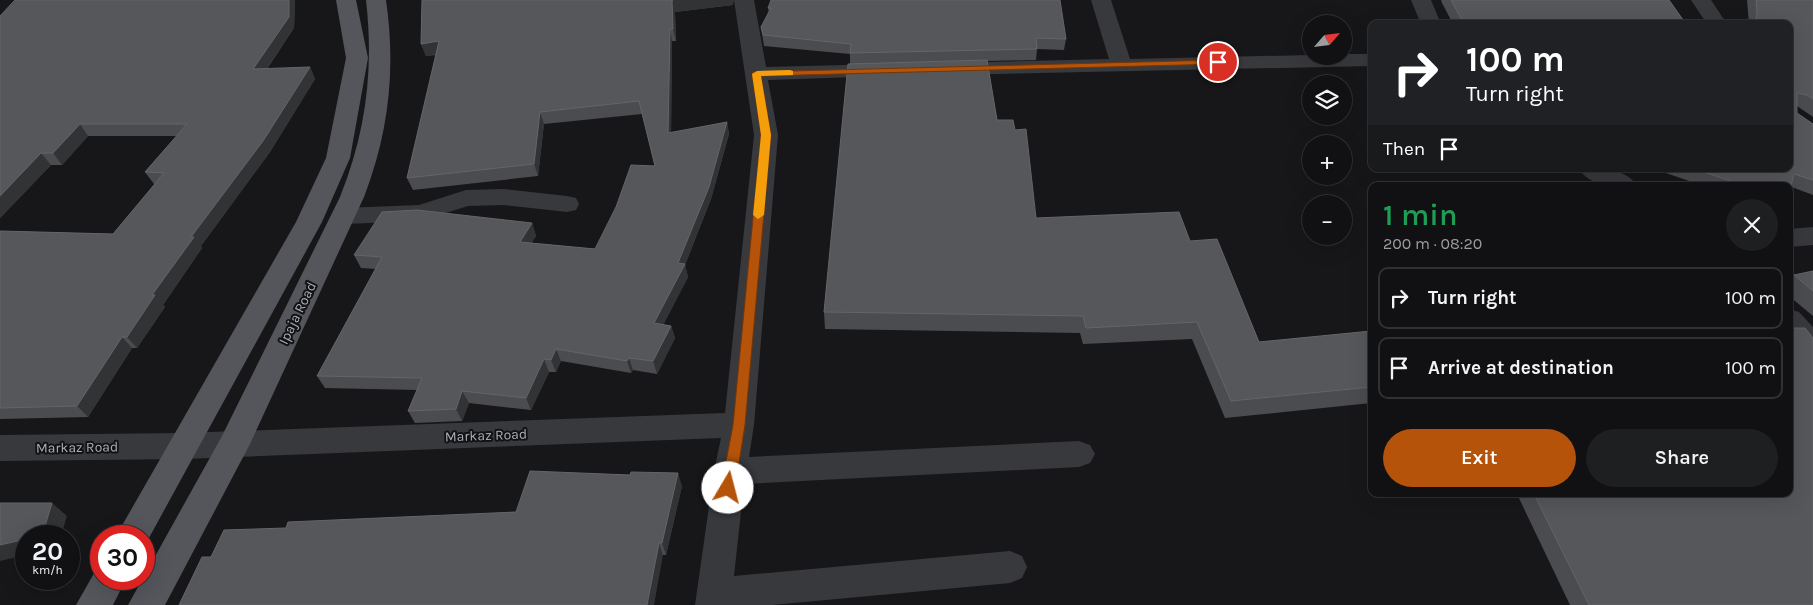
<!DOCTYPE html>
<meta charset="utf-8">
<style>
body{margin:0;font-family:Karla,sans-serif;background:#1e1f21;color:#f1f3f6;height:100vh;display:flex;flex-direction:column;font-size:19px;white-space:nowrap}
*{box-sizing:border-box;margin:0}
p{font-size:16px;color:#9c9da0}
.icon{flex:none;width:28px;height:28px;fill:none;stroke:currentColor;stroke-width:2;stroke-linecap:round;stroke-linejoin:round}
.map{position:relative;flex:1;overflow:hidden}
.side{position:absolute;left:1368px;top:182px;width:425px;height:315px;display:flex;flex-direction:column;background:#111113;border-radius:10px;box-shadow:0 5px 20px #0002,0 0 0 1px #303133}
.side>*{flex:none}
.guide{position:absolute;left:1368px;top:20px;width:425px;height:152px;border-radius:10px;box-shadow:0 5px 20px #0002,0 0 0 1px #303133;background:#202124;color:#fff;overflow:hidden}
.needle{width:32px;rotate:62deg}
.controls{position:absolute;left:1302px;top:15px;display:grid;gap:10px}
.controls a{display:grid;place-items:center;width:50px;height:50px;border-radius:50%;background:#111113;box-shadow:0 5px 20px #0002,0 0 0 1px #303133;font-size:25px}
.speed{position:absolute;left:15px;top:525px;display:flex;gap:10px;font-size:25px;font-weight:700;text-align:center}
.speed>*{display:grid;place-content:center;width:65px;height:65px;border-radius:50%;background:#111113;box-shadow:0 5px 20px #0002,0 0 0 1px #303133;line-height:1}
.speed small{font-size:12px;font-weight:400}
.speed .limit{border:8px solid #d22;background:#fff;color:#111}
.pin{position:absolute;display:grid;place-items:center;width:42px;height:42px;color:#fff;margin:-21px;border:2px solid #fff;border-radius:50%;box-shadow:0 1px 5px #0007}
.me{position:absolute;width:55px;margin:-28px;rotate:8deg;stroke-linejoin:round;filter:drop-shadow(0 0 4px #0008)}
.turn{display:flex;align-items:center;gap:18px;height:105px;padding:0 15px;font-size:22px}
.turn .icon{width:65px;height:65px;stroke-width:2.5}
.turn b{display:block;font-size:35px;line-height:42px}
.then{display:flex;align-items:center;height:48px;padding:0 15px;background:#0003;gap:10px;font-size:19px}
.round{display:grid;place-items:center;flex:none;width:52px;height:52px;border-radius:26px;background:#1e1f21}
.overview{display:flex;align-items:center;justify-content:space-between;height:85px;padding:0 15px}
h1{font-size:30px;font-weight:600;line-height:38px;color:#1e9e55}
.action{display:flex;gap:10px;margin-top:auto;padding:10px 15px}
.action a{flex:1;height:58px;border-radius:30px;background:#b45309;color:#fff;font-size:20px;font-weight:600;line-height:58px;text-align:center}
.action a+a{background:#1e1f21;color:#f1f3f6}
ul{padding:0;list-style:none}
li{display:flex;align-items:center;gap:15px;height:62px;margin:0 10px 8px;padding:0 5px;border:2px solid #303133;border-radius:10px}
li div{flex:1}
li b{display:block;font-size:19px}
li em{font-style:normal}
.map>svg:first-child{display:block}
</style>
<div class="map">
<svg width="1813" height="605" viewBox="0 0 1813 605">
<rect width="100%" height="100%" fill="#171719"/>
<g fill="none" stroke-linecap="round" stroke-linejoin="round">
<!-- minor -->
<g fill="#38393d" fill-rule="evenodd">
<polygon points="734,0 754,0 766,67 885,64 893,65 896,70 893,75 885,76 768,80 778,135 754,425 749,457 1079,441 1090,445 1095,454 1090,463 1079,467 744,484 734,576 1010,551 1022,556 1027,567 1022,578 1010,583 772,605 695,605 714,471 721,438 184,459 0,461 0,435 184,433 725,413 754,135"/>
<polygon points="1091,0 1111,0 1130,59 1311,55 1344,56 1344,54 1371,54 1371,66 950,75 942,74 939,69 942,64 950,63 1109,59"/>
<polygon points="1411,0 1431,0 1441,24 1421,24"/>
<polygon points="1691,0 1711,0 1727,24 1707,24"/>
<path d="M1579 169C1598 168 1625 167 1637 186 1618 187 1591 188 1579 169Z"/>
<polygon points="504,189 567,196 576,198 579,204 576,210 567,212 504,205 468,206 420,221 344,224 335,222 331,216 335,210 344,208 419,205 466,190"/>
<polygon points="1813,227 1813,245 1789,247 1789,229"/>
<polygon points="1789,309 1799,312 1813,327 1813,357 1803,354 1789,337"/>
</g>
<!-- major -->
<g fill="#54565c" fill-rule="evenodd">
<polygon points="336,0 356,0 368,58 350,158 322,222 144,547 144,536 116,536 296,222 326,158 346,58"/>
<path d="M366 0H386C396 69 389 132 364 197L250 444 165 605H128L222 436 340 197C366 132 374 70 366 0Z"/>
<polygon points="101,566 101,579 126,579 113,605 76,605 97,568"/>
</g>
</g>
<!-- wall -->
<g fill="#4b4c50">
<polygon points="15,0 295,0 294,28 267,69 310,67 315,79 270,152 201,246 202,248 163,305 165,307 137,348 132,348 88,417 0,419 0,231 113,234 155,184 154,184 145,172 177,136 88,136 62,165 51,165 0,218"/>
<polygon points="422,0 733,5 675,12 676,41 672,41 671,133 727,122 729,134 711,199 685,265 688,277 663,325 671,326 675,338 657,374 633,370 631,373 561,361 556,372 549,372 531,410 469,403 462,421 415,423 408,411 417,390 325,388 317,376 376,269 361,268 354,255 532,223 536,236 531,243 595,249 655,166 642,114 544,124 538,176 413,190 407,178 436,55 426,56 421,44"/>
<polygon points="1441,0 1669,0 1686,24 1453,24 1442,3"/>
<polygon points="1747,0 1813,0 1813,117 1797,106 1797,113 1813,124 1813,195 1789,186 1704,186 1654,169 1789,169 1789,24 1749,24"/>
<polygon points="768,8 1066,39 1064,50 1037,49 1036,60 987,61 997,120 1015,130 1036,218 1190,241 1259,342 1371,331 1371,403 1225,418 1192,339 1083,344 1080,333 825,329 824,312 850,63 850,54 764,46 761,27 769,13"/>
<polygon points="1813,271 1813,316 1789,296 1789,281 1794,275"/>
<polygon points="682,486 666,555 211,557 286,528 516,512"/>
<polygon points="1517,494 1789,494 1813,605 1570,605"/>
</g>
<!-- shaded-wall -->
<g fill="#323335">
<polygon points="289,0 295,0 294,28 259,80 253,69"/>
<polygon points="672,0 734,0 733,5 675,12 676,41 673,29"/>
<polygon points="670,29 672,41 671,145 668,133"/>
<polygon points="439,41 444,53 426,56 421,44"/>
<polygon points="310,67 315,79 270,152 201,246 202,248 163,305 165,307 137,348 127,337 152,295 191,237"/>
<polygon points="540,112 544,124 538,176 534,164"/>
<polygon points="727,122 729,134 711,199 685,265 688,277 658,335 654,323"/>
<polygon points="80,124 88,136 62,165 53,153"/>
<polygon points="41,153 51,165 0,218 0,196"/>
<polygon points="532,223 536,236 525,255 520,242"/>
<polygon points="671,326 675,338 657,374 653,361"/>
<polygon points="122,337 132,348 88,417 77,406"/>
<polygon points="556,349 561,361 556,372 551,360"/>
<polygon points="629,358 633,370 631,373 627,361"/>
<polygon points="544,359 549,372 531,410 526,398"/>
<polygon points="462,391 469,403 462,421 456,409"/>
<polygon points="678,473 682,486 666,555 662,543"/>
<polygon points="52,503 67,516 61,536 40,536"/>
<polygon points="26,539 26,555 0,561 0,545"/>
<polygon points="659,543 663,555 654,605 647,605"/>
</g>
<!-- building -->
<g fill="#55575b" stroke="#636569">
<polygon points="15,0 289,0 289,17 253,69 310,67 263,141 191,237 194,237 152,295 155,295 127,337 122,337 77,406 0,408 0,231 113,234 164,173 145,172 187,124 80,124 53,153 41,153 0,196 0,16"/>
<polygon points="422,0 673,0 672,0 673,29 670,29 668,133 727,122 709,187 678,263 685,264 654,323 671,326 653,361 629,358 627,361 556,349 551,360 544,359 526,398 462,391 456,409 408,411 422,378 317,376 382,257 354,255 382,212 417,210 532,223 520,242 595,249 616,207 631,165 655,166 639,101 540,112 534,164 407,178 439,41 421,44"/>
<polygon points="771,0 1060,0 1066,39 1036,38 1037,49 850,53 851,44 763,35 761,27 771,8 768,8"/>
<polygon points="1451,0 1669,0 1686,24 1464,24"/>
<polygon points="1756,0 1813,0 1813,99 1807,95 1797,93 1797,113 1813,124 1813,180 1794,174 1789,194 1789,186 1745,186 1695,169 1789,169 1789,24 1755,24 1757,14"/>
<polygon points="987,60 997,120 1013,120 1015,130 1026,129 1036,218 1179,212 1190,241 1217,239 1259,342 1371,331 1371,387 1231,401 1197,322 1086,328 1083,316 824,312 848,64"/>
<polygon points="1813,271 1813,291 1794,275"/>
<polygon points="1789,328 1805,328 1813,338 1813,605 1589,605 1534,494 1789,494"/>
<polygon points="530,471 630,475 631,472 678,473 662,543 659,543 647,605 179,605 202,557 211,557 224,530 286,528 288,522 516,512"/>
<polygon points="0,503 52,503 42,536 26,536 26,539 0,545"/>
</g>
<!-- route -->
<polygon fill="#b45309" stroke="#753606" points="1218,60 1222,62 1221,64 761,76 771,135 745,425 735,488 733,492 728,494 723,492 721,488 733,425 761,135 752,74 753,72"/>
<!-- slow -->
<polygon fill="#f59e0b" points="790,70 793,71 793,75 761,76 771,135 764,215 758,219 753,215 761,135 752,74 757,71"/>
<g text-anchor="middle" stroke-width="4" stroke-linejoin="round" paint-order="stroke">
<!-- street labels -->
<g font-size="14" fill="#aaafb7" stroke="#121214">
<text transform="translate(297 313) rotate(-64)" y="5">Ipaja Road</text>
<text transform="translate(486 435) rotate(-2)" y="5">Markaz Road</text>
<text transform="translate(77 447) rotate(-1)" y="5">Markaz Road</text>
</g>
</g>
</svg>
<div class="controls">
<a><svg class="needle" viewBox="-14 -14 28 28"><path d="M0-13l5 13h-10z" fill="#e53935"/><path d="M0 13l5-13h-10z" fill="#9c9da0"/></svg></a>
<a><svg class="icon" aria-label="layers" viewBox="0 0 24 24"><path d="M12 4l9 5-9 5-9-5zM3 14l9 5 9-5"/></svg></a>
<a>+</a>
<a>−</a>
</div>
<div class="speed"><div>20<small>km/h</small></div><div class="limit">30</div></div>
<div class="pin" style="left:1218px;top:62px;background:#d93025"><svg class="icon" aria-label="arrive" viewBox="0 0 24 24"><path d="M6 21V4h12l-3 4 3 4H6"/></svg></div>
<svg class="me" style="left:728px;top:488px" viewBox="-20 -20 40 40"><circle r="19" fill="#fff"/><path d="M0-13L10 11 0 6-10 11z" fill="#b45309"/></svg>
<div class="guide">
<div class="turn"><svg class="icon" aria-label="right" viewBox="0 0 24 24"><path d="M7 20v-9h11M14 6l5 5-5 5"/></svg><div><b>100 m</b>Turn right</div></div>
<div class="then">Then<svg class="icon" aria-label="arrive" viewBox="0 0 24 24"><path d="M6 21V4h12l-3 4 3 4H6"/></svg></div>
</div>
<section class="side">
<div class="overview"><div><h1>1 min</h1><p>200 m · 08:20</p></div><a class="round"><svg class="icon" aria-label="close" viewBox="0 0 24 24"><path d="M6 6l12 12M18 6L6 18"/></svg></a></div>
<ul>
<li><svg class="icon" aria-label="right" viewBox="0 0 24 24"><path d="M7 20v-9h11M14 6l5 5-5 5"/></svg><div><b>Turn right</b></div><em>100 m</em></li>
<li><svg class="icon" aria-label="arrive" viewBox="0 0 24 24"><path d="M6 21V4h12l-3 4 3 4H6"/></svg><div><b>Arrive at destination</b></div><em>100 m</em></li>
</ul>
<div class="action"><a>Exit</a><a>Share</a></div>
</section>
</div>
